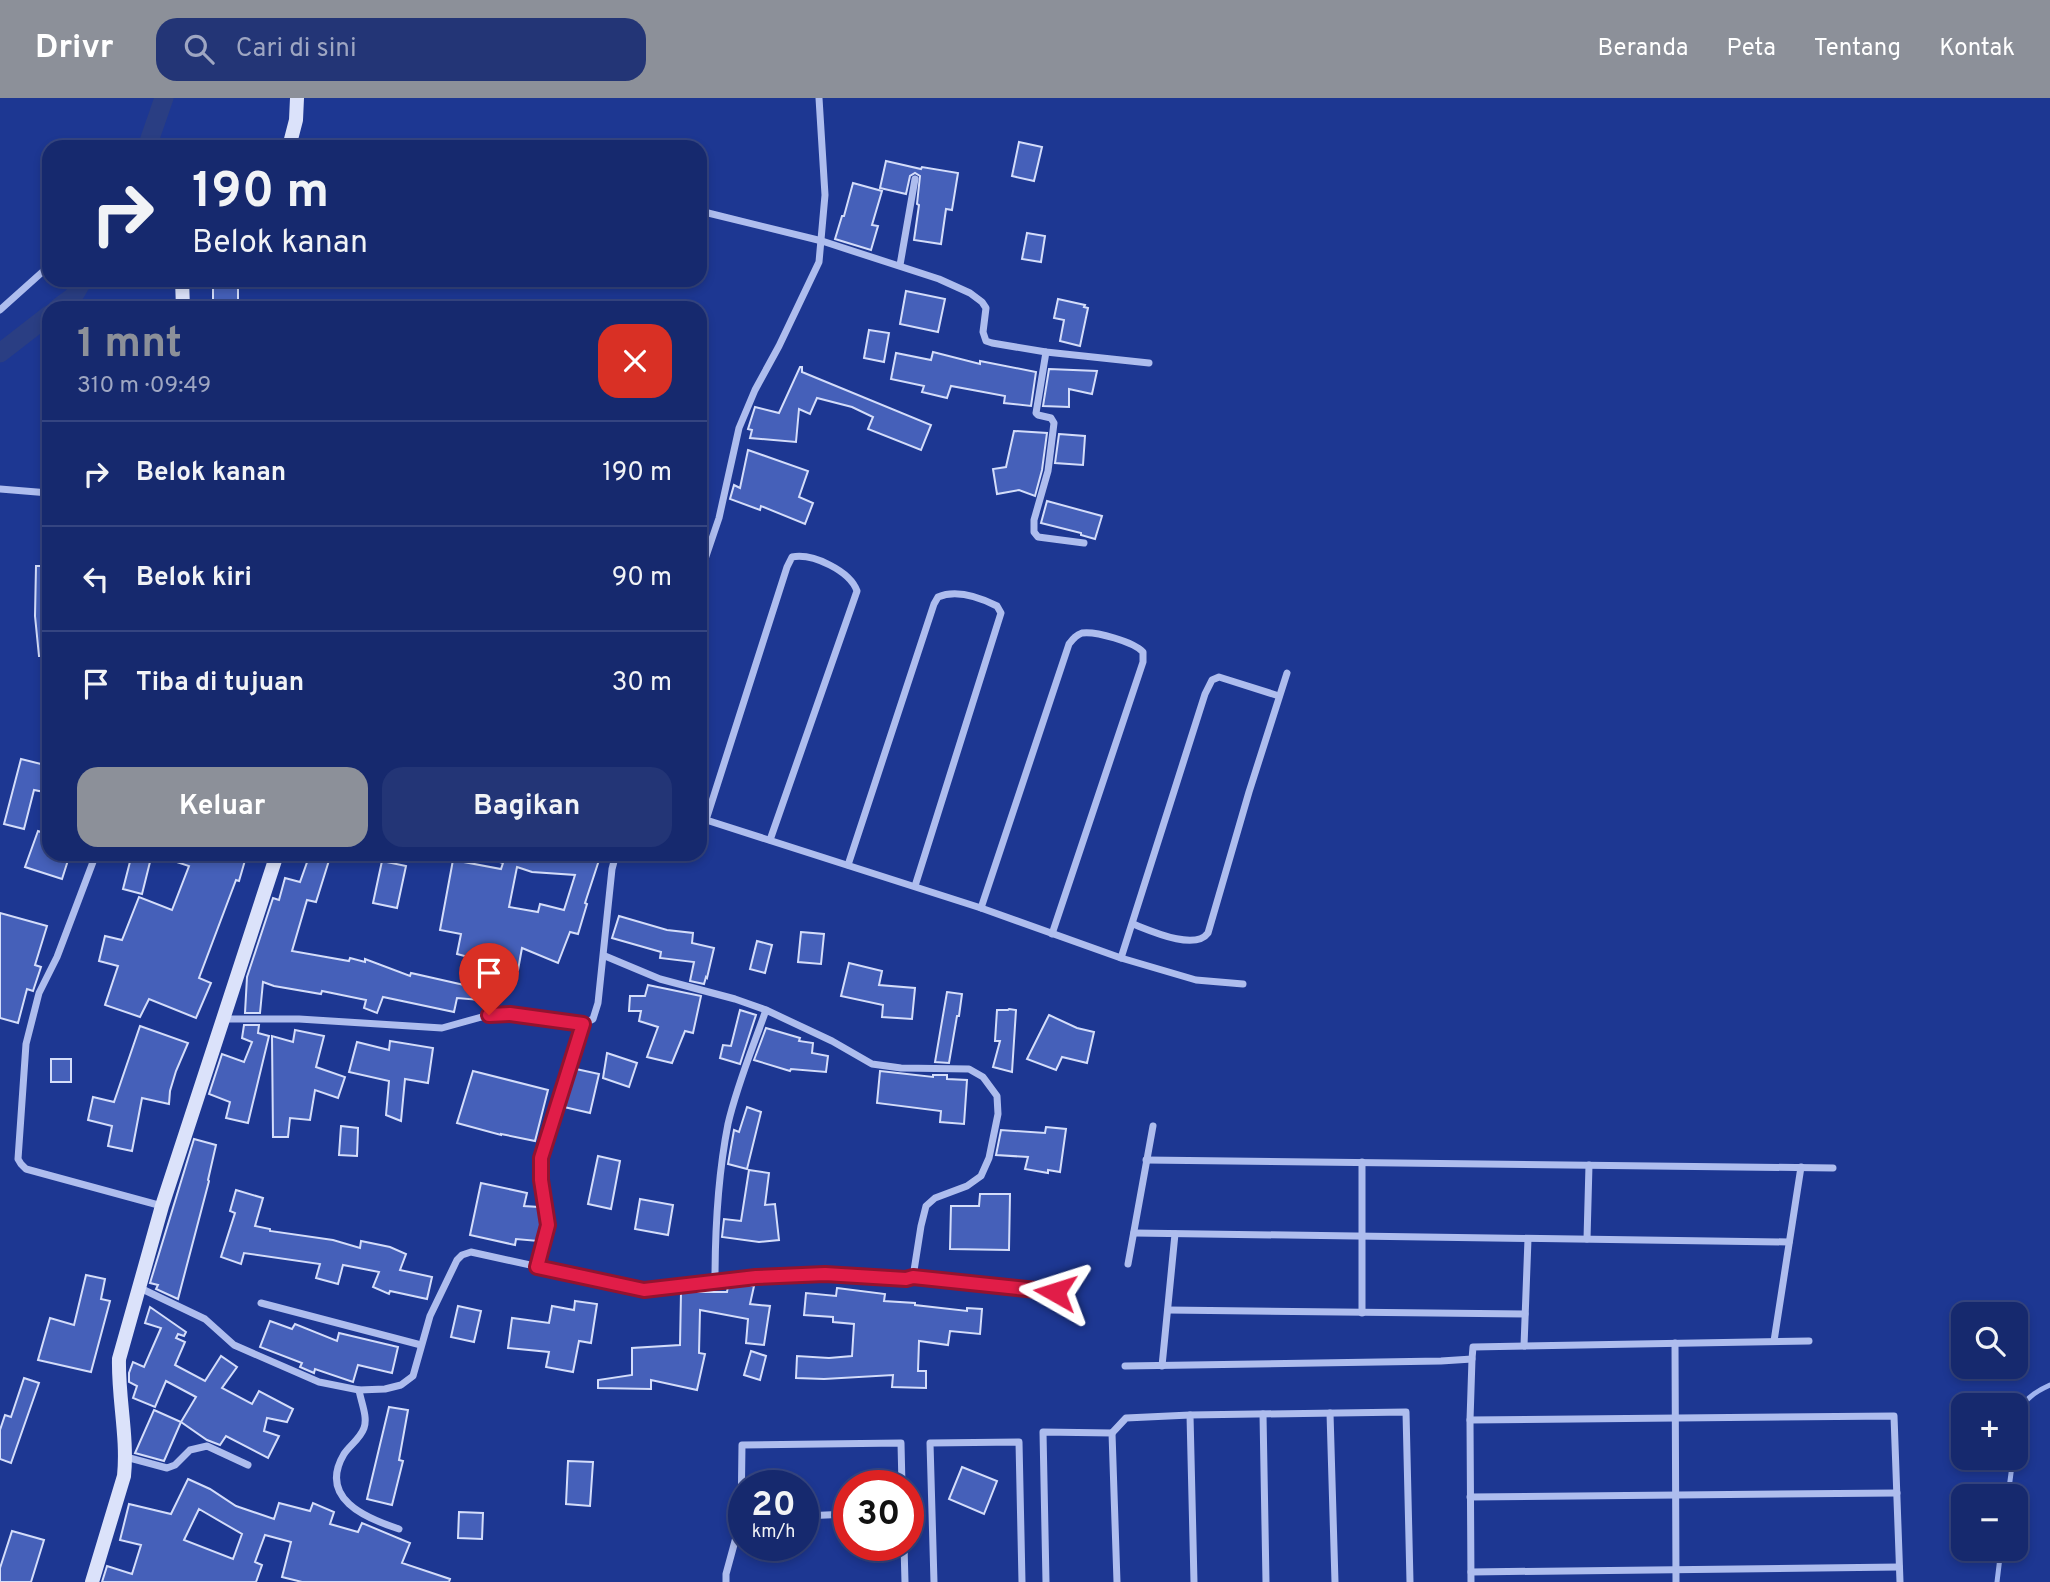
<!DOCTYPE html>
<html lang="id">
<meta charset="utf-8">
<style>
body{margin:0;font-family:Overpass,sans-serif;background:#233576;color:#f1f3f6;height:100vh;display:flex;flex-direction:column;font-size:26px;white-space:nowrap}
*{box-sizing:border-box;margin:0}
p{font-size:23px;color:#9ea6c2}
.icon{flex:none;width:38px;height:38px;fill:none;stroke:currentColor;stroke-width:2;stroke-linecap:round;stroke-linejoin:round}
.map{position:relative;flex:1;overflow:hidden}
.sheet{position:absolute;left:42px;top:203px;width:665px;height:560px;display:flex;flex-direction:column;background:#16296e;border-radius:21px;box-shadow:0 4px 10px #0003,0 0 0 2px #354581}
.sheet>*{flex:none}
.top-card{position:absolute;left:42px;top:42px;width:665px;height:147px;border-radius:21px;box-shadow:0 4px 10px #0003,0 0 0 2px #354581;background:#16296e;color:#f1f3f6;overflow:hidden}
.buttons{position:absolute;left:1951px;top:1204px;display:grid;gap:14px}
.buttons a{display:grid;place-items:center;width:77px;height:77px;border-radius:14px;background:#16296e;box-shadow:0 4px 10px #0003,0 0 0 2px #354581;font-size:35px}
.speed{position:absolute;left:728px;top:1372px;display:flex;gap:14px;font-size:35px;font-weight:700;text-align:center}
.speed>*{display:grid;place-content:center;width:91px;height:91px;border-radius:50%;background:#16296e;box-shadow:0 4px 10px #0003,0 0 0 2px #354581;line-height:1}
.speed small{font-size:18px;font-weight:400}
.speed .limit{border:10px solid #d22;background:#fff;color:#111}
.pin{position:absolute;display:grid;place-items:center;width:60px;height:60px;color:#fff;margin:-72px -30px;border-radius:50% 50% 50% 0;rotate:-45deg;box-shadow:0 0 7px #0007}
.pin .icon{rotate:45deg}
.me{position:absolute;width:77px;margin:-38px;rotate:276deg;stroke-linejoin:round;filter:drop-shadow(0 0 5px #0008)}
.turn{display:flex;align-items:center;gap:24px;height:147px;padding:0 35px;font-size:32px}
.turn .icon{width:91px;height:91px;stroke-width:2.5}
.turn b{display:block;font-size:49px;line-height:60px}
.round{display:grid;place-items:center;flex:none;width:74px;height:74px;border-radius:21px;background:#233576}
.summary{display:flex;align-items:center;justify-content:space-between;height:119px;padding:0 35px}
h1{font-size:42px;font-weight:700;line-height:52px;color:#8c9099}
.cta{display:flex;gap:14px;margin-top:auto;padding:14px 35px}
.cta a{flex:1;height:80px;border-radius:21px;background:#8c9099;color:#fff;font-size:28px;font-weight:700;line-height:80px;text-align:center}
.cta a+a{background:#233576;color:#f1f3f6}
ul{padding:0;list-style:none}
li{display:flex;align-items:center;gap:21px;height:105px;padding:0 35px;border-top:2px solid #354581}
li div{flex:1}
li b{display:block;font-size:26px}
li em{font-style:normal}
header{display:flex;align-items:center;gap:42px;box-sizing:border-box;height:98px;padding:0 35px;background:#8c9099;color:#fff}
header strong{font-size:33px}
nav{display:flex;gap:38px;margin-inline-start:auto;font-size:24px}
.search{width:490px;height:63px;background:#233576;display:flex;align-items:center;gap:18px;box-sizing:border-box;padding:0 24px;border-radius:21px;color:#9ea6c2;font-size:26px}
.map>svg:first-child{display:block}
</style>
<header>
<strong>Drivr</strong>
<div class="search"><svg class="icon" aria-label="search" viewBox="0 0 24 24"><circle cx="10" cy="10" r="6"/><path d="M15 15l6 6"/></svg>Cari di sini</div>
<nav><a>Beranda</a><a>Peta</a><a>Tentang</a><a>Kontak</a></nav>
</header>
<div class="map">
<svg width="2050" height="1484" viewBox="0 0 2050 1484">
<rect width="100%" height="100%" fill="#1d3792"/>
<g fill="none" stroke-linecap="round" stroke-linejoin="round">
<!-- stream -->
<g stroke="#a1b5f0" stroke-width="5">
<path d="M2016 1334C2019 1308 2025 1298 2050 1287"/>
<polyline points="2008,1398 2013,1360"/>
<polyline points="1997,1484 2001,1451"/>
</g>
<!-- canal -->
<g stroke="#2a3e83" stroke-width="19">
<polyline points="147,49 164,0"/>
<polyline points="58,210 73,199 83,182"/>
<polyline points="0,255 49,217"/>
</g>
</g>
<!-- building -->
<g fill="#4560b9" stroke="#d4ddfa" stroke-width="2" fill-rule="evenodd">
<polygon points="1019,44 1042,49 1034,83 1012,78"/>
<polygon points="886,63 921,71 922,69 958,75 952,112 946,111 941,146 914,142 919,107 917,106 920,78 915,75 910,78 906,96 880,90"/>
<polygon points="853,85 882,93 872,127 878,128 871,152 835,141 842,118 844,118"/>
<polygon points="1027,135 1045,138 1041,164 1022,161"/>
<polygon points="238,186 238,210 213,210 213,187"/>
<polygon points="906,193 945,201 938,234 900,226"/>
<polygon points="1058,201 1085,207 1084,209 1088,210 1080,248 1060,243 1064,222 1054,220"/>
<polygon points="869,232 889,235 884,264 864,260"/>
<polygon points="933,254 980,266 980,263 1036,274 1031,308 1004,305 1005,298 951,288 947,300 922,294 924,288 891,281 896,255 931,262"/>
<polygon points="800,269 802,269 802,274 931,327 921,352 868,331 873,319 852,309 817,300 810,316 799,311 796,344 750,340 752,332 748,331 755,309 779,315"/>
<polygon points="1049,271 1097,273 1092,296 1069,291 1069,309 1043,308"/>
<polygon points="1014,333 1047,335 1042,372 1035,398 1019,392 997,396 993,371 1006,369"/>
<polygon points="1059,336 1085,338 1083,367 1055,365"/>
<polygon points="748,352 808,373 799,399 813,405 805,426 761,408 760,412 730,401 734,387 740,390"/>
<polygon points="1047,403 1102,418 1095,441 1081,437 1081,435 1041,425"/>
<polygon points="36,468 49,468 49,558 39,558 35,518"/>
<polygon points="21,661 49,668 49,695 34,692 24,731 4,726"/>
<polygon points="38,733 49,737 49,756 70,756 62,781 25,769"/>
<polygon points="132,756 152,756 142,796 123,791"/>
<polygon points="163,756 235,756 246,759 239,783 236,782 199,880 211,885 196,920 149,901 140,919 105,907 118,868 99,863 105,838 122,842 139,799 172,812 189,768 162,759"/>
<path d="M310 756H331L316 804 307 802 292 853 349 863 350 860 365 864V861L410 878 411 875 473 889 476 861 457 856 461 836 440 832 453 762 501 771 503 765 486 760V756H601L585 805 587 806 578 836 570 834 558 865 522 850 518 872 492 867 489 893H493L492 903 457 900 454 914 383 899 377 915 364 910 366 902 322 893 321 896 274 888 263 884 260 915H245L247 879 273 800 279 802 285 780 300 784ZM517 769 532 774 575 777 564 812 540 806 538 814 509 809Z"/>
<polygon points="382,763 406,768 397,810 373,805"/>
<polygon points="0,815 47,828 35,867 41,869 33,893 27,891 18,925 0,920"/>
<polygon points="619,818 667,832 693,835 692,845 714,850 707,880 706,879 704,886 690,883 694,864 660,860 661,854 612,840"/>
<polygon points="801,834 824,836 821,866 798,864"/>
<polygon points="757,843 772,847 765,875 750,871"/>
<polygon points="849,865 882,873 879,887 915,890 912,921 882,919 883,907 841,898"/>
<polygon points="648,887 701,898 693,935 685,933 672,965 647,959 658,929 639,923 641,913 629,913 630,898 645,898"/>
<polygon points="947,894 962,896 959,918 957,918 949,965 935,964"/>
<polygon points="1009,911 1016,912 1012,974 993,969 1000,943 995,943 997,912 1008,912"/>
<polygon points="740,912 756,917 740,966 720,960 723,947 731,948"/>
<polygon points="1049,917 1077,930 1094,934 1087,965 1062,959 1056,972 1027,961"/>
<polygon points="244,927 259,927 258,935 269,938 248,1025 226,1020 230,1004 209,996 222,956 244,964 252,944 242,940"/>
<polygon points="140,928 188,945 176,973 170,993 169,1006 142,1000 132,1053 108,1048 112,1028 88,1022 93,999 114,1004"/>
<polygon points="766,930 800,940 799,943 813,945 812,955 828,958 826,974 791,971 790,973 754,962"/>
<polygon points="295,932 324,938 316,969 345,979 338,1000 315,992 310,1022 290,1020 288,1039 273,1039 272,938 293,944"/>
<polygon points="390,943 433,950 428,985 405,981 401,1023 386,1017 389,983 349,974 357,944 389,952"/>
<polygon points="607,955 637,965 629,989 603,980"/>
<rect x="51" y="961" width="20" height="23"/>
<polygon points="576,971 599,976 590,1015 564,1009"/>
<polygon points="473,973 548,992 535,1043 501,1036 501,1037 457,1025"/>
<polygon points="880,973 933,979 933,977 947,977 947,981 967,982 964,1026 940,1024 941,1013 877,1005"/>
<polygon points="747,1009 761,1014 747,1071 728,1066 734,1032 739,1034"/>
<polygon points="341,1028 358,1030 357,1058 339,1057"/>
<polygon points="1046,1029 1066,1031 1060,1074 1048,1072 1048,1075 1025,1071 1028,1059 996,1057 1001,1032 1045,1035"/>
<polygon points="194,1041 216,1047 208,1082 209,1083 178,1201 156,1191 158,1187 150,1185"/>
<polygon points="598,1058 620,1063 611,1111 588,1106"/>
<polygon points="749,1072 769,1075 765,1107 775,1106 779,1142 759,1144 722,1139 724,1121 741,1123"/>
<polygon points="481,1085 527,1095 524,1108 539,1109 542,1127 538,1143 516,1141 515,1147 470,1137"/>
<polygon points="236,1092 263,1100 255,1128 270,1131 270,1133 333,1142 360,1150 361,1143 390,1149 406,1156 400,1172 432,1179 427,1201 390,1193 389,1196 373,1189 379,1174 343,1167 338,1186 316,1180 320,1166 244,1155 241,1166 221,1159 235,1115 230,1113"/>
<polygon points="980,1096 1010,1096 1009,1152 950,1151 951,1108 979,1108"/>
<polygon points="640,1101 673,1107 668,1137 635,1131"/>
<polygon points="86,1177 105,1181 101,1201 110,1203 91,1274 38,1262 50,1220 74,1227"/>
<polygon points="745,1186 754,1188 750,1206 770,1208 764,1247 746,1245 748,1221 700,1212 699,1255 705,1256 697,1292 651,1282 651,1291 598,1290 598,1282 632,1277 632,1250 680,1247 681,1194 727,1194 728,1188"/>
<polygon points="837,1190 885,1196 884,1203 915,1205 915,1207 967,1213 967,1210 982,1211 980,1236 950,1233 948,1247 919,1243 918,1273 926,1273 926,1290 892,1289 893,1277 824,1281 796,1280 797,1258 829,1260 852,1258 854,1226 833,1224 833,1219 804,1217 806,1195 836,1198"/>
<polygon points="575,1203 597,1206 591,1245 579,1243 573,1274 546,1269 549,1254 508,1250 512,1220 549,1225 552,1208 574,1212"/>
<polygon points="458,1208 481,1213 474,1244 451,1239"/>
<polygon points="150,1209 186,1234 184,1238 178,1236 176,1240 185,1244 175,1267 205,1283 221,1258 237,1269 222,1290 252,1306 259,1293 293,1311 287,1324 267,1320 264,1333 279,1338 268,1360 226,1338 220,1347 207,1342 181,1324 196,1299 166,1283 155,1309 133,1300 137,1288 129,1284 129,1275 133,1264 144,1269 161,1230 145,1225"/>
<polygon points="270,1223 292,1231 295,1226 337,1243 339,1235 398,1249 392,1275 358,1267 353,1284 315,1271 314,1275 300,1269 302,1265 260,1249"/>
<polygon points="751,1253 766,1258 760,1282 744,1277"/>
<polygon points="24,1280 39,1285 11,1365 0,1361 0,1332 5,1317 11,1319"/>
<polygon points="389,1309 408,1312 399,1362 403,1363 392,1407 367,1401"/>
<polygon points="154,1312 181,1324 164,1363 135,1355"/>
<polygon points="568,1363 593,1364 590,1408 566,1406"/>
<polygon points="962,1369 997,1383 984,1416 949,1401"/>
<path d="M188 1381 210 1391 236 1408 274 1421 279 1405 310 1413 313 1405 334 1414 330 1426 358 1434 362 1425 410 1445 402 1465 450 1481 449 1484H302L282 1479 291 1444 265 1437 255 1464 262 1467 256 1484H102L107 1468 132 1476 141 1447 120 1442 129 1406 171 1416ZM199 1411 242 1436 233 1461 184 1442Z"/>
<polygon points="459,1414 483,1415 482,1441 458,1440"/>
<polygon points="12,1433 44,1442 31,1484 0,1484 0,1470"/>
</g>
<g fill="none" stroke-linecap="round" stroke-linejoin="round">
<!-- street -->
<g stroke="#aebdee" stroke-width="7">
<polyline points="700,113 822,143 939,181 970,195 982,204 986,210 983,234 986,243 992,245 1046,254 1149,265"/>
<polyline points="900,167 915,81"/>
<polyline points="0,212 49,168"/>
<polyline points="1046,254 1036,315 1038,317 1051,320 1054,325 1048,373 1034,422 1034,434 1038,439 1084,445"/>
<polyline points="0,391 49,395"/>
<polyline points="700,476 719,420 739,330 755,292 779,248 819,164 825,97 819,0"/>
<polyline points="700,720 981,810 1121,860 1196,882 1243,886"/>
<path d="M706 722 787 469 792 459C813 455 850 473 857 493L770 742"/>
<polyline points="96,756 57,859 39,895 26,946 18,1061 21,1066 26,1071 162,1108"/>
<path d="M848 767 934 506 938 499C957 491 979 499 997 508L1001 515 915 788"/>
<path d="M981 810 1069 546C1073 541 1076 537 1082 535 1096 533 1134 544 1143 554V564L1052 836"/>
<path d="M1133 826C1151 833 1195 853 1208 835L1249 694 1287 575"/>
<polyline points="1121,860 1205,596 1212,582 1219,579 1279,598"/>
<polyline points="223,921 299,921 442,930 489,917 510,916 583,926 593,921 598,905 612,771 616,756"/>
<polyline points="1146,1062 1833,1070"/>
<polyline points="1134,1135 1789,1144"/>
<polyline points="1587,1141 1589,1067"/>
<polyline points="1128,1166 1153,1028"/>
<polyline points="537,1169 548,1127 541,1081 542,1060 583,926"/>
<polyline points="913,1179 1055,1194"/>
<path d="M715 1183C715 1131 718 1077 728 1026 737 987 753 949 766 912"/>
<polyline points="140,1190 205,1221 234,1247 319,1284 359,1292 385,1291 401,1287 413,1278 430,1218 457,1162 462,1157 471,1154 644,1192 756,1179 825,1176 907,1181 913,1179 921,1128 926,1108 935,1100 967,1088 981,1078 989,1060 998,1016 997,998 983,979 969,971 901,970 872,966 832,943 766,912 735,901 660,881 605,858"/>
<polyline points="261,1205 421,1247"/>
<polyline points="1168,1212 1525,1216"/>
<polyline points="1362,1215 1362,1064"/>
<polyline points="1774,1243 1801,1069"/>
<polyline points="1675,1245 1676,1484"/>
<polyline points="1524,1248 1528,1141"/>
<polyline points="1125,1268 1441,1263 1472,1261 1473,1249 1809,1243"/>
<polyline points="1162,1268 1175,1136"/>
<path d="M359 1292C361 1304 368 1319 364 1330 360 1341 350 1347 344 1356 318 1400 365 1420 399 1431"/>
<polyline points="1330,1315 1335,1484"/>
<polyline points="1263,1316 1266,1484"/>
<polyline points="1470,1322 1894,1318 1900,1484"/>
<polyline points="1112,1335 1126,1320 1190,1317"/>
<polyline points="126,1359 167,1370 175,1367 190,1352 207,1348 248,1367"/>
<polyline points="1470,1399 1897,1395"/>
<polyline points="803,1418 849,1416"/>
<polyline points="904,1447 905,1484"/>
<polyline points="1471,1474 1899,1469"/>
<polyline points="726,1484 726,1476 741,1421 742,1347 901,1345 902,1388"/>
<polyline points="934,1484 930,1345 1019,1344 1022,1484"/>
<polyline points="1046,1484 1043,1334 1112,1335 1117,1484"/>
<polyline points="1194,1484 1190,1317 1406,1314 1410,1484"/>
<polyline points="1471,1484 1470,1322 1472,1261"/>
</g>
<!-- secondary -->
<g stroke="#dbe2fa" stroke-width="14">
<polyline points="289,49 296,22 297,0"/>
<polyline points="182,182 183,210"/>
<path d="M92 1484 124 1378C128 1339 118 1300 119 1261L162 1108 277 756"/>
</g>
</g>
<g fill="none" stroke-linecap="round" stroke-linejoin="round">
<!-- route casing -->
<g stroke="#92132f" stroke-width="18">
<polyline id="route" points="489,917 510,916 583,926 541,1060 541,1082 548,1127 537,1169 644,1192 756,1179 825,1176 906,1181 913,1179 1055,1194"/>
</g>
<!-- route -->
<use href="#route" stroke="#e11d48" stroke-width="12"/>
</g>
</svg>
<div class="buttons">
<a><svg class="icon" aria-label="search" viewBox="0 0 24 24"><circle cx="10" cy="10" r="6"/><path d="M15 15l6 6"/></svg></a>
<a>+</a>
<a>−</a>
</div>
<div class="speed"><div>20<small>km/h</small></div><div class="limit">30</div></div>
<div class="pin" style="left:489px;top:917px;background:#d93025"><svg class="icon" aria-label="arrive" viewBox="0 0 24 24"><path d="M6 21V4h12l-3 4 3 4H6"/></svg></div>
<svg class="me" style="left:1055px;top:1194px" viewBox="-20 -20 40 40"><path d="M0-17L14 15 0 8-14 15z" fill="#e11d48" stroke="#fff" stroke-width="4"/></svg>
<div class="top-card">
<div class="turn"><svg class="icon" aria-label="right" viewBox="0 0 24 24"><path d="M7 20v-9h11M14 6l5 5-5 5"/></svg><div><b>190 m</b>Belok kanan</div></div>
</div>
<section class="sheet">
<div class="summary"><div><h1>1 mnt</h1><p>310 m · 09:49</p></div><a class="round" style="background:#d93025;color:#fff"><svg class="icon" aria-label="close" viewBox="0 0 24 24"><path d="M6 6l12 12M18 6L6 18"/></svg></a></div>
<ul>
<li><svg class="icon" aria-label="right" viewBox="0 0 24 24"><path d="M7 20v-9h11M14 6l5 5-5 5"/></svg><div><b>Belok kanan</b></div><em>190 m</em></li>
<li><svg class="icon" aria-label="left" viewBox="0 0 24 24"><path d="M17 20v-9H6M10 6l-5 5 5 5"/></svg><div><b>Belok kiri</b></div><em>90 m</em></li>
<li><svg class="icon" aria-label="arrive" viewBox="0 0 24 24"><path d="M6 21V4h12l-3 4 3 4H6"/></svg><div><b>Tiba di tujuan</b></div><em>30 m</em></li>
</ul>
<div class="cta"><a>Keluar</a><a>Bagikan</a></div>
</section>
</div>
